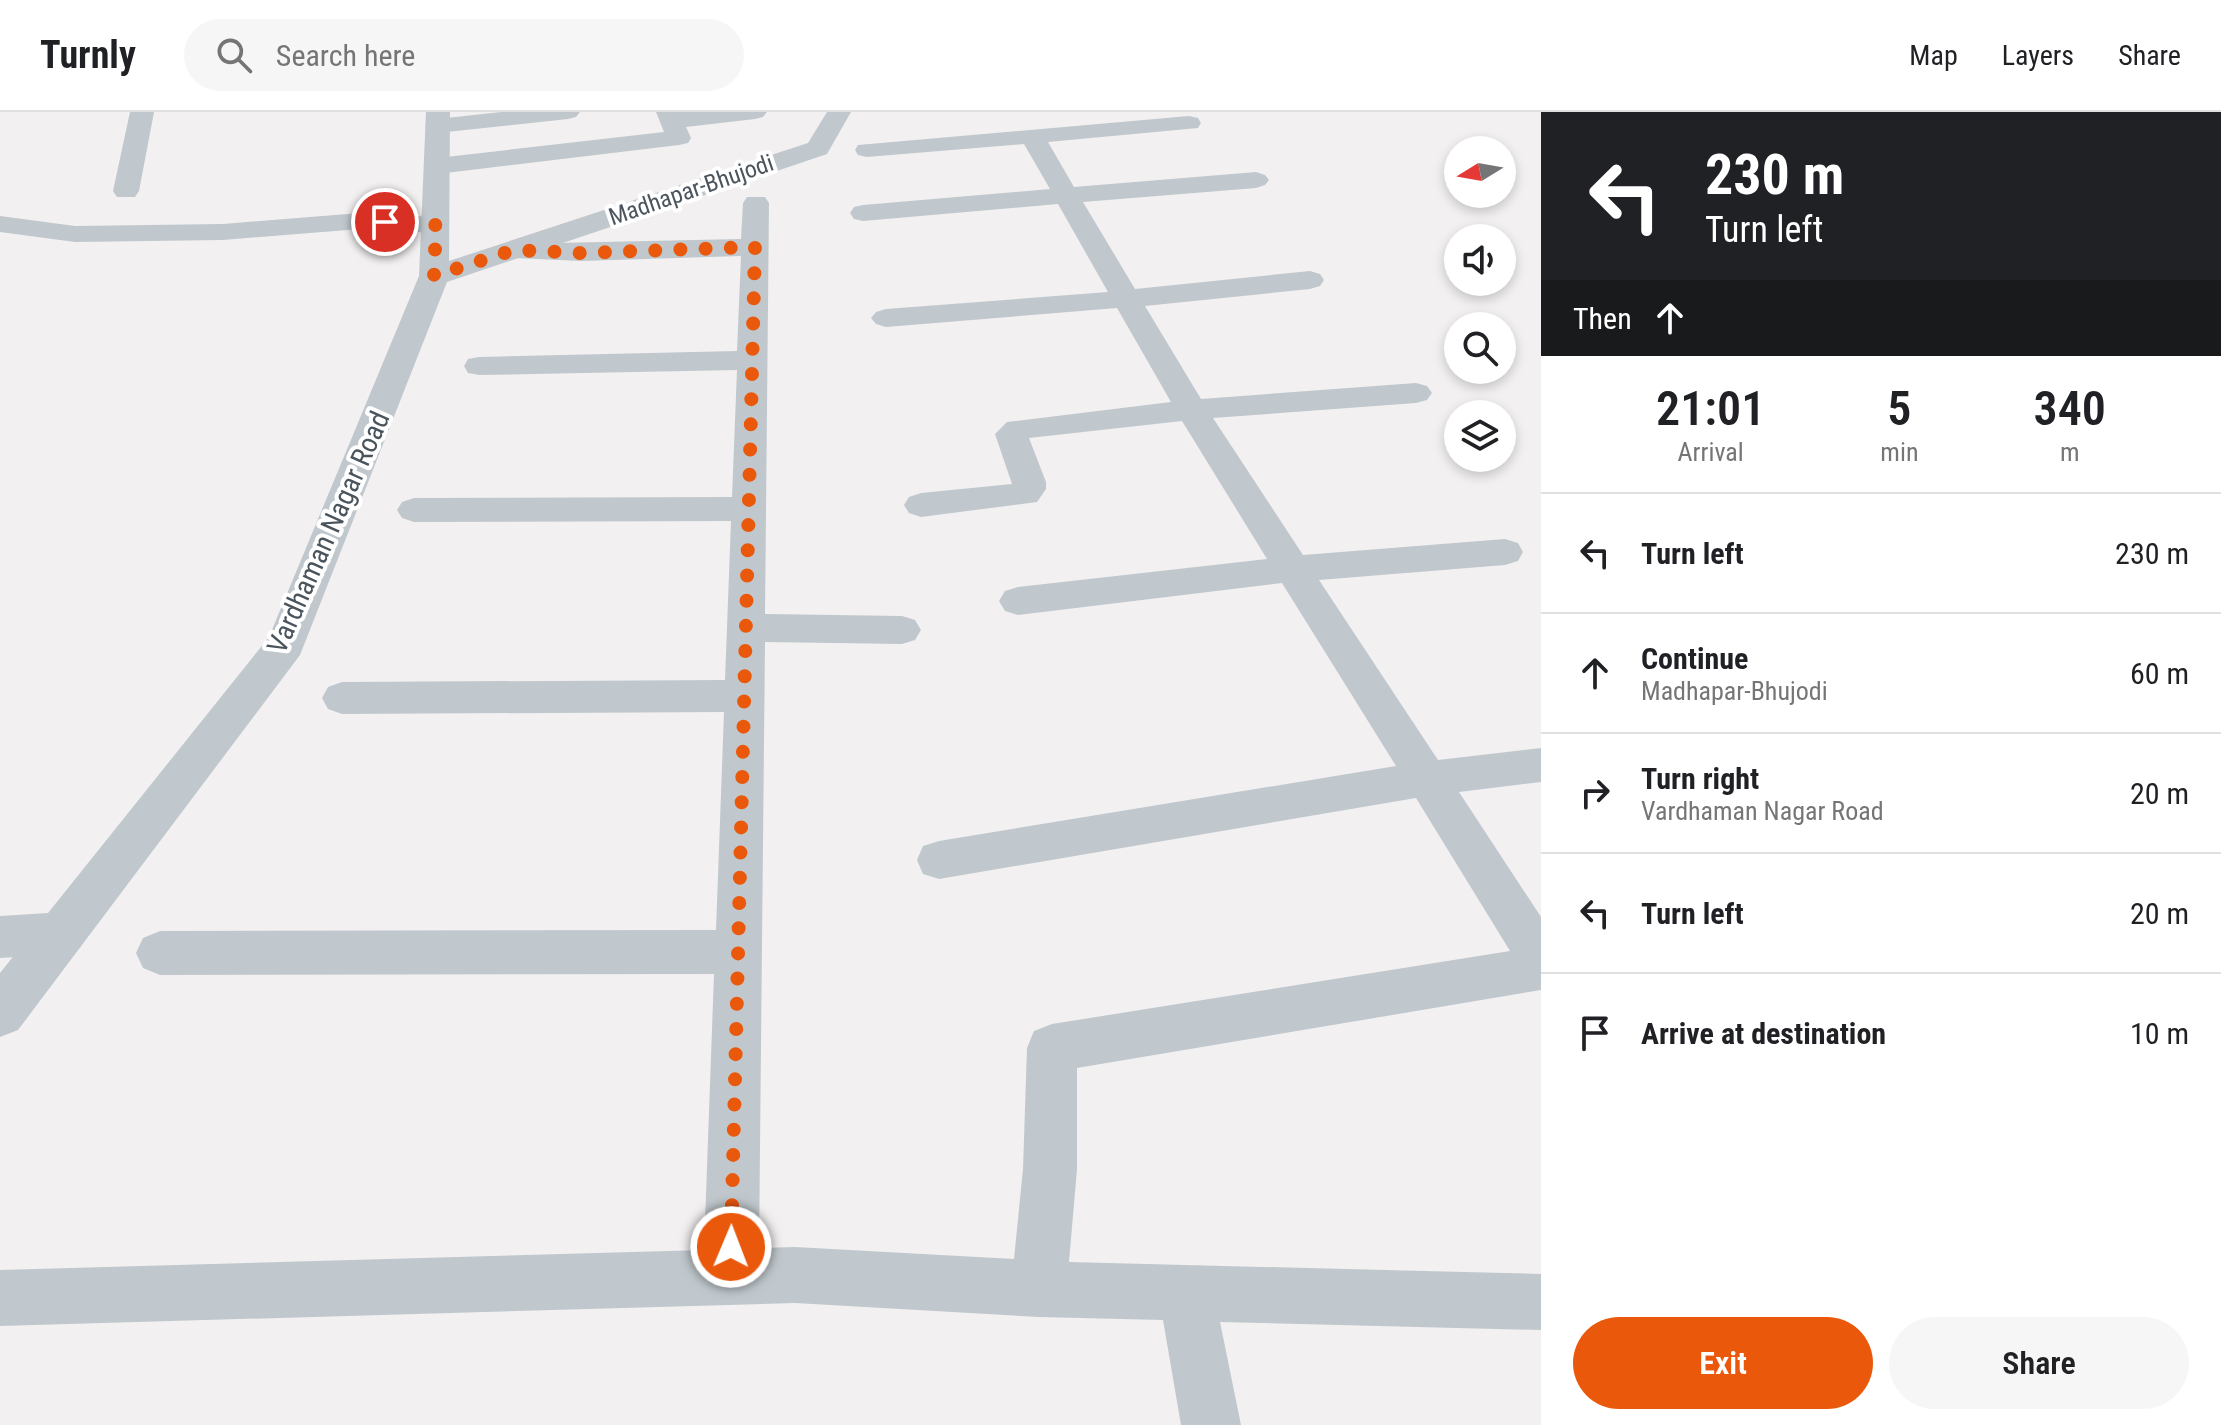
<!DOCTYPE html>
<style>
body{margin:0;font-family:"Roboto Condensed",sans-serif;background:#f6f6f6;color:#202124;height:100vh;display:flex;flex-direction:column;font-size:30px;white-space:nowrap}
*{box-sizing:border-box;margin:0}
p{font-size:26px;color:#757577}
.icon{flex:none;width:44px;height:44px;fill:none;stroke:currentColor;stroke-width:2;stroke-linecap:round;stroke-linejoin:round}
.map{position:relative;flex:1;overflow:hidden}
.drawer{display:flex;flex-direction:column;background:#fff;width:680px}
.drawer>*{flex:none}
.banner{background:#202124;color:#fff;overflow:hidden}
.needle{width:52px;rotate:259deg}
.tools{position:absolute;left:1444px;top:24px;display:grid;gap:16px}
.tools a{display:grid;place-items:center;width:72px;height:72px;border-radius:50%;background:#fff;box-shadow:0 4px 12px #0003;font-size:40px}
.pin{position:absolute;display:grid;place-items:center;width:68px;height:68px;color:#fff;margin:-34px;border:4px solid #fff;border-radius:50%;box-shadow:0 2px 8px #0007}
.me{position:absolute;width:88px;margin:-44px;rotate:1deg;stroke-linejoin:round;filter:drop-shadow(0 0 6px #0008)}
.turn{display:flex;align-items:center;gap:28px;height:168px;padding:0 32px;font-size:36px}
.turn .icon{width:104px;height:104px;stroke-width:2.5}
.turn b{display:block;font-size:56px;line-height:68px}
.then{display:flex;align-items:center;height:76px;padding:0 32px;background:#0003;gap:16px;font-size:30px}
.eta{display:flex;justify-content:space-evenly;align-items:center;height:136px;text-align:center}
.eta b{font-size:48px;font-weight:600;line-height:56px}
.button{display:flex;gap:16px;margin-top:auto;padding:16px 32px}
.button a{flex:1;height:92px;border-radius:48px;background:#ea580c;color:#fff;font-size:32px;font-weight:600;line-height:92px;text-align:center}
.button a+a{background:#f6f6f6;color:#202124}
ul{padding:0;list-style:none}
li{display:flex;align-items:center;gap:24px;height:120px;padding:0 32px;border-top:2px solid #e0e0e0}
li div{flex:1}
li b{display:block;font-size:30px}
li em{font-style:normal}
header{display:flex;align-items:center;gap:48px;box-sizing:border-box;height:112px;padding:0 40px;background:#fff;border-bottom:2px solid #e0e0e0}
header strong{font-size:38px}
nav{display:flex;gap:44px;margin-inline-start:auto;font-size:28px}
.search{width:560px;height:72px;background:#f6f6f6;display:flex;align-items:center;gap:20px;box-sizing:border-box;padding:0 28px;border-radius:44px;color:#757577;font-size:30px}
main{display:flex;flex:1;min-height:0}
.map>svg:first-child{display:block}
</style>
<header>
<strong>Turnly</strong>
<div class="search"><svg class="icon" aria-label="search" viewBox="0 0 24 24"><circle cx="10" cy="10" r="6"/><path d="M15 15l6 6"/></svg>Search here</div>
<nav><a>Map</a><a>Layers</a><a>Share</a></nav>
</header>
<main>
<div class="map">
<svg width="1541" height="1313" viewBox="0 0 1541 1313">
<rect width="100%" height="100%" fill="#f2f0f1"/>
<g fill="none" stroke-linecap="round" stroke-linejoin="round">
<!-- minor -->
<g fill="#c0c8cd" fill-rule="evenodd">
<polygon points="130,0 154,0 139,79 135,85 117,85 113,79"/>
<polygon points="501,0 580,0 576,5 568,7 437,21 428,19 425,14 428,9 437,7"/>
<polygon points="656,0 767,0 763,5 755,7 686,15 691,26 688,31 679,33 437,62 428,59 424,54 428,49 437,46 664,20"/>
<polygon points="1189,4 1198,6 1201,11 1198,16 1048,30 1074,75 1256,60 1265,63 1269,68 1265,73 1256,76 1083,90 1135,177 1310,159 1320,162 1324,168 1320,174 1310,177 1145,194 1201,287 1416,271 1427,274 1432,281 1427,288 1416,291 1213,306 1303,443 1505,427 1518,431 1523,440 1518,449 1505,453 1319,468 1438,648 1541,636 1541,670 1459,680 1541,805 1541,878 1077,956 1077,1057 1069,1150 1541,1162 1541,1218 1220,1210 1241,1313 1181,1313 1163,1208 1039,1205 795,1191 0,1214 0,1158 704,1138 714,862 160,863 143,856 136,841 143,826 160,819 716,818 724,600 342,602 328,597 322,586 328,575 342,570 725,568 731,409 414,410 402,406 397,398 402,390 414,386 732,385 737,258 479,263 468,261 464,254 468,247 479,245 737,239 741,144 581,149 514,146 504,144 500,138 504,132 741,127 743,91 747,85 765,85 769,91 765,502 902,504 915,508 921,518 915,528 902,532 765,530 759,1136 795,1135 1014,1147 1023,1057 1027,936 1034,919 1052,912 1510,839 1416,686 939,767 923,762 917,748 923,734 939,729 1396,654 1282,471 1018,503 1005,499 999,489 1005,479 1018,475 1267,447 1182,309 1029,326 1046,370 1046,377 1037,390 921,405 909,401 904,393 909,385 921,381 1012,372 995,322 1007,310 1171,290 1117,196 886,215 876,212 871,206 876,200 886,197 1108,180 1058,92 863,109 854,107 850,101 854,95 863,93 1050,77 1024,32 867,45 858,43 855,38 858,33"/>
<polygon points="360,101 436,105 446,107 449,113 446,119 436,121 360,117 223,128 75,130 0,120 0,104 75,114 223,112"/>
<polygon points="64,800 80,806 87,821 80,836 64,842 0,846 0,804"/>
</g>
<!-- tertiary -->
<polygon fill="#c0c8cd" fill-rule="evenodd" points="426,0 450,0 449,149 808,31 827,0 851,0 827,42 447,170 300,543 18,918 0,925 0,861 269,525 419,164"/>
</g>
<g fill="none" stroke-linecap="round" stroke-linejoin="round">
<!-- route -->
<polyline stroke="#ea580c" stroke-width="14" stroke-dasharray="0 25.2" points="385,110 436,113 434,164 514,138 581,141 755,135 731,1135"/>
</g>
<g text-anchor="middle" stroke-width="8" stroke-linejoin="round" paint-order="stroke">
<!-- far-street labels -->
<g font-size="24" fill="#4a545c" stroke="#fff">
<text transform="translate(691 78) rotate(-19)" y="8">Madhapar-Bhujodi</text>
</g>
<!-- street labels -->
<g font-size="28" fill="#4a545c" stroke="#fff">
<text transform="translate(328 420) rotate(-66)" y="10">Vardhaman Nagar Road</text>
</g>
</g>
</svg>
<div class="tools">
<a><svg class="needle" viewBox="-14 -14 28 28"><path d="M0-13l5 13h-10z" fill="#e53935"/><path d="M0 13l5-13h-10z" fill="#757577"/></svg></a>
<a><svg class="icon" aria-label="sound" viewBox="0 0 24 24"><path d="M4 9h4l5-4v14l-5-4H4zM17 9q2 3 0 6"/></svg></a>
<a><svg class="icon" aria-label="search" viewBox="0 0 24 24"><circle cx="10" cy="10" r="6"/><path d="M15 15l6 6"/></svg></a>
<a><svg class="icon" aria-label="layers" viewBox="0 0 24 24"><path d="M12 4l9 5-9 5-9-5zM3 14l9 5 9-5"/></svg></a>
</div>
<div class="pin" style="left:385px;top:110px;background:#d93025"><svg class="icon" aria-label="arrive" viewBox="0 0 24 24"><path d="M6 21V4h12l-3 4 3 4H6"/></svg></div>
<svg class="me" style="left:731px;top:1135px" viewBox="-20 -20 40 40"><circle r="17" fill="#ea580c" stroke="#fff" stroke-width="3"/><path d="M0-11L8 9 0 5-8 9z" fill="#fff"/></svg>
</div>
<section class="drawer">
<div class="banner">
<div class="turn"><svg class="icon" aria-label="left" viewBox="0 0 24 24"><path d="M17 20v-9H6M10 6l-5 5 5 5"/></svg><div><b>230 m</b>Turn left</div></div>
<div class="then">Then<svg class="icon" aria-label="ahead" viewBox="0 0 24 24"><path d="M12 20V5M6 11l6-6 6 6"/></svg></div>
</div>
<div class="eta">
<div><b>21:01</b><p>Arrival</p></div>
<div><b>5</b><p>min</p></div>
<div><b>340</b><p>m</p></div>
</div>
<ul>
<li><svg class="icon" aria-label="left" viewBox="0 0 24 24"><path d="M17 20v-9H6M10 6l-5 5 5 5"/></svg><div><b>Turn left</b></div><em>230 m</em></li>
<li><svg class="icon" aria-label="ahead" viewBox="0 0 24 24"><path d="M12 20V5M6 11l6-6 6 6"/></svg><div><b>Continue</b><p>Madhapar-Bhujodi</p></div><em>60 m</em></li>
<li><svg class="icon" aria-label="right" viewBox="0 0 24 24"><path d="M7 20v-9h11M14 6l5 5-5 5"/></svg><div><b>Turn right</b><p>Vardhaman Nagar Road</p></div><em>20 m</em></li>
<li><svg class="icon" aria-label="left" viewBox="0 0 24 24"><path d="M17 20v-9H6M10 6l-5 5 5 5"/></svg><div><b>Turn left</b></div><em>20 m</em></li>
<li><svg class="icon" aria-label="arrive" viewBox="0 0 24 24"><path d="M6 21V4h12l-3 4 3 4H6"/></svg><div><b>Arrive at destination</b></div><em>10 m</em></li>
</ul>
<div class="button"><a>Exit</a><a>Share</a></div>
</section>
</main>
